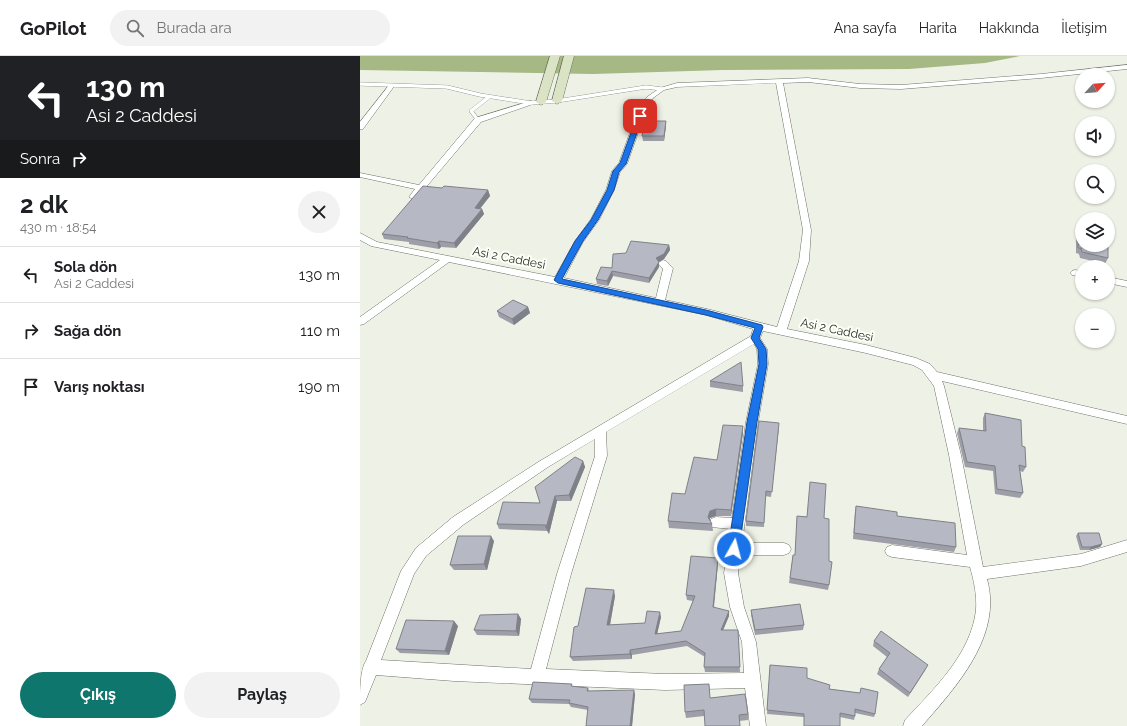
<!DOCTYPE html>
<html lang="tr">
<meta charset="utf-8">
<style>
body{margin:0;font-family:Raleway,sans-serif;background:#f2f2f2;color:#202124;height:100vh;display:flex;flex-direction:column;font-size:15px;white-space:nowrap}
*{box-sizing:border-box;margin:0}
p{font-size:13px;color:#757577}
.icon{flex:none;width:22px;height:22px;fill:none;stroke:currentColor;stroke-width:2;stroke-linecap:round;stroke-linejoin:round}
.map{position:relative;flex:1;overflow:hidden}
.sheet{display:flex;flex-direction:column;background:#fff;width:360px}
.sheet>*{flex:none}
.hud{background:#202124;color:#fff;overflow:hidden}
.needle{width:26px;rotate:64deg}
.fabs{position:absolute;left:715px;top:12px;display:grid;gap:8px}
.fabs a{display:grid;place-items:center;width:40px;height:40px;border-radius:50%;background:#fff;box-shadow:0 1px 3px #0004;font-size:20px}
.pin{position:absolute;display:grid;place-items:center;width:34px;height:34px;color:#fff;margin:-17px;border-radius:8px;box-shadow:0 2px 6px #0006}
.me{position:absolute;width:44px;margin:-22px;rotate:7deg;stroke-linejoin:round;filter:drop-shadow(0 0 3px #0008)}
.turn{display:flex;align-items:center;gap:14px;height:84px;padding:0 20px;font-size:18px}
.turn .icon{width:52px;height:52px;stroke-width:2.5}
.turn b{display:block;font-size:28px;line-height:34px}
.then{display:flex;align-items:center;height:38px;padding:0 20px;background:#0003;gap:8px;font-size:15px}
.round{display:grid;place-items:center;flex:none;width:42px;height:42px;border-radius:21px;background:#f2f2f2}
.overview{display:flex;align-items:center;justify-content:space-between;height:68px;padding:0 20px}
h1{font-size:24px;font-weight:700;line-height:30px}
.primary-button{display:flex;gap:8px;margin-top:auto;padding:8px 20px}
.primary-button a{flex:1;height:46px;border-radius:24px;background:#0f766e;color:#fff;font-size:16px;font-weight:700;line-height:46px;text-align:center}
.primary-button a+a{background:#f2f2f2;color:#202124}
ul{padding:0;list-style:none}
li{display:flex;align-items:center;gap:12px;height:56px;padding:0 20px;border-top:1px solid #e0e0e0}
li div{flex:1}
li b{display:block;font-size:15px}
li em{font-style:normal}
header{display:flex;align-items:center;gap:24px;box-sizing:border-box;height:56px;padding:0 20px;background:#fff;border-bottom:1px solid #e0e0e0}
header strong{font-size:19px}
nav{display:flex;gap:22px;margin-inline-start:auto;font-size:14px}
.search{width:280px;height:36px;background:#f2f2f2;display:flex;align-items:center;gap:10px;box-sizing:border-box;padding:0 14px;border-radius:22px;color:#757577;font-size:15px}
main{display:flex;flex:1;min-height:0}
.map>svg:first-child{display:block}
</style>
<header>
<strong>GoPilot</strong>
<div class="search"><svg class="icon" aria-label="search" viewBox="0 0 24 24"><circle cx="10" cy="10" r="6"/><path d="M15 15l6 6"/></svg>Burada ara</div>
<nav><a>Ana sayfa</a><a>Harita</a><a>Hakkında</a><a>İletişim</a></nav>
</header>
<main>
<section class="sheet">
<div class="hud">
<div class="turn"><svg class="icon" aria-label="left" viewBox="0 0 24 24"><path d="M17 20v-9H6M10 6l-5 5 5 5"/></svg><div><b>130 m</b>Asi 2 Caddesi</div></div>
<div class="then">Sonra<svg class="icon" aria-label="right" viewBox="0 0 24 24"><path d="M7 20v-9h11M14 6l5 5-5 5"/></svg></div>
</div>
<div class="overview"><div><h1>2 dk</h1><p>430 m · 18:54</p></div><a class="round"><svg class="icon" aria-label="close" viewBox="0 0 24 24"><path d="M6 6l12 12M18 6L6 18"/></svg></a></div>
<ul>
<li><svg class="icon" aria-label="left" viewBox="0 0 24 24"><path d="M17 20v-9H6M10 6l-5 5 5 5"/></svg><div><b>Sola dön</b><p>Asi 2 Caddesi</p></div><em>130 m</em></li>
<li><svg class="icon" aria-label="right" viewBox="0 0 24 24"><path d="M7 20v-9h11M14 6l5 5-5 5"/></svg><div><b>Sağa dön</b></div><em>110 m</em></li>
<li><svg class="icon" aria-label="arrive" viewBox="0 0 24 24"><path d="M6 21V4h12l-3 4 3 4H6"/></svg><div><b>Varış noktası</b></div><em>190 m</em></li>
</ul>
<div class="primary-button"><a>Çıkış</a><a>Paylaş</a></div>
</section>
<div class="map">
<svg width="767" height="670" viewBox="0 0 767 670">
<rect width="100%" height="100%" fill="#eef2e6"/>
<!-- water -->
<polygon fill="#a6b883" points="0,0 660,0 625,7 549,13 363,14 233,18 0,14"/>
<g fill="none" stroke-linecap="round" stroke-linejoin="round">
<!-- lane casing -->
<g stroke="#6d7167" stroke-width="4">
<g id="lane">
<polyline points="0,28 87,31 120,39 171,47 197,45 286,31 302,33"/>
<polyline points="118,64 111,55 129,41"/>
</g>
</g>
<!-- street casing -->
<g stroke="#6d7167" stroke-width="1">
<g id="street">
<path d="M767 9V13L681 22 541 33 500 32 448 26 423 27 451 174 449 205 427 273 506 289 556 302 570 308 577 316 767 360V368L582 325 584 330 601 399 623 511 721 498 767 484V496L721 510 627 523C643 580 596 631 562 670H543L545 664C574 633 611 598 616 554 617 539 614 525 610 511L532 501 527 499 525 495 527 491 532 489 607 499 589 399 574 330 562 314 553 309 506 297 403 275 400 282 407 293 408 308 398 366 382 487H424L429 489 431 493 429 497 424 499H380L378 517 384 551 396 586 406 670H390L385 632 305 634 94 625 16 619 5 646 0 649C0 637 0 613 6 605L41 515 56 492 93 461 180 405 379 287 391 280 393 273 346 259 89 206 4 268 0 269V261L80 204 11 190 0 184V177L17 186 195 221 215 185 231 163 246 134 252 115 259 107 276 60 287 41 300 32 317 27 448 22 500 28 541 29 681 18ZM416 27 443 174 439 205 417 271 347 253 305 244 313 212 306 205 303 204 298 207 303 213 296 242 204 222 223 186 239 164 254 134 260 116 267 108 284 60 293 42 304 34 317 31ZM394 288 397 293 398 308 386 366 372 462 356 461 351 463 350 467 351 471 371 473 364 517 370 551 382 586 384 617 305 618 186 613 211 518 247 400 246 376ZM235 383V400L197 518 171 613 21 604 54 518 66 500 103 469 188 411Z"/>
<polygon points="30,28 35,29 3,73 0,73 0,66"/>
<polygon points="171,45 173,46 173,48 121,66 56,143 53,143 49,141 55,133 0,121 0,117 59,129 115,62"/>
<polygon points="715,214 722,215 722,221 712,219 710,217 712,215"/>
<polygon points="748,221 767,225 767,231 748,227"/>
</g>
</g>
<!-- secondary casing -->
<g stroke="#6d7167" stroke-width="1">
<g id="secondary">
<polygon points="190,0 200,0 186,46 181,49 176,46"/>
<polygon points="204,0 214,0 202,45 197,48 192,45"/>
</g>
</g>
<!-- lane -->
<use href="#lane" stroke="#fff" stroke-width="3.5"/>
<!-- street -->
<use href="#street" fill="#fff" fill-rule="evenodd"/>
<!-- secondary -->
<use href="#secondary" fill="#dae3c4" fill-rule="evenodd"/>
</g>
<!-- wall -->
<g fill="#9d9ea8">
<polygon points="306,65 306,70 304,85 283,85 282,80"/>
<polygon points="82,132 128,134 130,140 120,152 122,153 124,158 96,192 81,191 79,193 49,188 49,186 24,183 22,178"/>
<polygon points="719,178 748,202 745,208 720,202 719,198 716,197 716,183"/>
<polygon points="309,189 310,194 304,203 299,206 299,211 289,227 253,220 248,230 237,228 236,223 252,212 266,197"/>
<polygon points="168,251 170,257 154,269 139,261 137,255"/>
<polygon points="350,325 383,330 383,336 350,331"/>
<polygon points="625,357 662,390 666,411 663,416 660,415 663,437 660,442 635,438 633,415 605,411 597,377 599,372 623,375 623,362"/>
<polygon points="419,372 411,441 405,440 404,471 386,470 386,465"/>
<polygon points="383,377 371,460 356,460 350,462 350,464 352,468 353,475 309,472 308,465 325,438"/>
<polygon points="223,405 225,411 211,445 197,445 189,478 187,475 139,473 137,468 180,447"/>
<polygon points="496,450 537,460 596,491 594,496 493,483 495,455"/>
<polygon points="437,460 464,462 469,505 469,529 468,534 429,527 433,499 435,499"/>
<polygon points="718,477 742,488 740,491 729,494 720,494 716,480"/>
<polygon points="134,485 127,514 94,514 90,509"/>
<polygon points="358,502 358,507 354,552 369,555 369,560 363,574 378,574 380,616 345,616 344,611 345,601 327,590 272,599 272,603 213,605 210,601 218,570 255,540 250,569 285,567 301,561 297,578 321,575 333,545 327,544 326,539"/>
<polygon points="391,554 444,569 443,574 395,579 391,559"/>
<polygon points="158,558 161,563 159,580 117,579 114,574"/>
<polygon points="98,570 89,599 40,597 36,593"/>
<polygon points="514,585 566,613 548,641 517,618 519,613 527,601 513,590"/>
<polygon points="410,609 447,622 469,633 500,637 501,632 515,658 514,661 495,657 495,660 494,664 480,661 480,670 444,670 444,661 407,658"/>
<polygon points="213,630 228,632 229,635 275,638 272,670 226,670 228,654 211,651 209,648 172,647 169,643"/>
<polygon points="350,642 388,658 388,664 379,665 344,660 326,662 325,656"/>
</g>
<!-- shaded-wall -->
<g fill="#7f8188">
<polygon points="306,65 306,70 304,85 304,80"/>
<polygon points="128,134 130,140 116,158 115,152"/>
<polygon points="122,153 124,158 96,192 94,187"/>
<polygon points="79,185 81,191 79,193 77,187"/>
<polygon points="309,189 310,194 304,203 297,207 296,202"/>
<polygon points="299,206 299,211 289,227 289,222"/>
<polygon points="252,215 253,220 248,230 247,225"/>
<polygon points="168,251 170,257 154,269 152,263"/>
<polygon points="383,370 383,377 371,460 371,454"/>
<polygon points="223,405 225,411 211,445 209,439"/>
<polygon points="195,440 197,445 189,478 186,472"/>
<polygon points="356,453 356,460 350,462 349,467 348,461 350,455"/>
<polygon points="131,480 134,485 127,514 124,508"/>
<polygon points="742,488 740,491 729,494 731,491"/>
<polygon points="358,502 358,507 353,557 353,551"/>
<polygon points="254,534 255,540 249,574 247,569"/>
<polygon points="369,555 369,560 361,579 361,574"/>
<polygon points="300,556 301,561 296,583 295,578"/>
<polygon points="158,558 161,563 159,580 156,575"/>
<polygon points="94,565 98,570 89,599 85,595"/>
<polygon points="270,594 272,599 272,603 270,598"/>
<polygon points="274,634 275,638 272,670 270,670"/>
</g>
<!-- building -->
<g fill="#b6b8c3" stroke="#7f8188">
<polygon points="285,65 306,65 304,80 282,80"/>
<polygon points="63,130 82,132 84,130 128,134 115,152 122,153 94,187 79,185 77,187 47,182 48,181 22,178"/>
<polygon points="719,178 722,178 722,189 748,189 748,202 722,196 721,192 718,192"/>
<polygon points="271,185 309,189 304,198 296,202 299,206 289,222 252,215 247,225 236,223 241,211 252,212 253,198 266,197"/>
<polygon points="153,244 168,251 152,263 137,255"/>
<polygon points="381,306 383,330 350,325"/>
<polygon points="625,357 661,364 662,390 665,391 666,411 659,409 663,437 637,433 635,410 607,406 599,372 626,375"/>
<polygon points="399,365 419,367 412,436 406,435 404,467 386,465"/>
<polygon points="363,369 383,370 371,454 356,453 350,455 348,461 352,468 308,465 312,437 325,438 334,401 357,404"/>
<polygon points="215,401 223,405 209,439 195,440 186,472 186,469 137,468 143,446 180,447 175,431"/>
<polygon points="450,426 466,428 464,462 469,463 469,505 472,506 469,529 430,522 433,499 435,499 437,460 447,461"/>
<polygon points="496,450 537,456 537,460 595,467 596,491 494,477"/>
<polygon points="718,477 739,477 742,488 731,491 722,491"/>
<polygon points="98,480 131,480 124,508 90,509"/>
<polygon points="331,500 358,502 353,551 369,555 361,574 378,574 380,611 344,611 345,597 326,585 270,594 270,598 210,601 214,571 218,570 226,532 254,534 247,569 285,567 287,555 300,556 295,578 321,575 335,540 326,539"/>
<polygon points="440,548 444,569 395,574 391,554"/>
<polygon points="158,558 156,575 114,574 120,559"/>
<polygon points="46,564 94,565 85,595 36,593"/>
<polygon points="521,575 568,609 550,637 519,613 530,597 514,585"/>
<polygon points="410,609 447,612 447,622 470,629 469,633 500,637 501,632 518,636 515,658 495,653 495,660 480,657 480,670 444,670 444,658 407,654"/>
<polygon points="173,626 212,628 211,630 228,632 227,635 274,634 270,670 226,670 228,651 209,647 210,644 169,643"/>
<polygon points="349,628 350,642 385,638 388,658 379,659 380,670 345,670 344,654 325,656 324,629"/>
</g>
<!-- route -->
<polygon fill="#1a73e8" stroke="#114b97" points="280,58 283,60 266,108 259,116 254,134 238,164 223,185 202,223 346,254 402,269 403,271 399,282 406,293 407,308 397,366 379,493 377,496 374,498 370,496 368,493 387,366 399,308 398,293 391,282 395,272 346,259 198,227 194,224 215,185 231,164 247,134 253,115 260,107 277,60"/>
<g text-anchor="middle" stroke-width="4" stroke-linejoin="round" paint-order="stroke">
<!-- street labels -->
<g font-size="12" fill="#292b26" stroke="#fcfff6">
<text transform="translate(149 202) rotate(11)" y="4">Asi 2 Caddesi</text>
<text transform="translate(477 274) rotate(12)" y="4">Asi 2 Caddesi</text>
</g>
</g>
</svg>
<div class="fabs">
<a><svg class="needle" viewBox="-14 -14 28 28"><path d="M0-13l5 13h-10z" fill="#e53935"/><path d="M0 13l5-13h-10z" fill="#757577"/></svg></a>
<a><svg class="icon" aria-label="sound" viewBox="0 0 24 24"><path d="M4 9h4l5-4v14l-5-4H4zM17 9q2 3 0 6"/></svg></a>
<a><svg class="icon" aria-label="search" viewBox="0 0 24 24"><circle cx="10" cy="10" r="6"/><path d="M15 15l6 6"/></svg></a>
<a><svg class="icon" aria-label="layers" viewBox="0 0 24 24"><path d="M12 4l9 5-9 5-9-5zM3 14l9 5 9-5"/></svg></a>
<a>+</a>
<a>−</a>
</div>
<div class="pin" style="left:280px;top:60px;background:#d93025"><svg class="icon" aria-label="arrive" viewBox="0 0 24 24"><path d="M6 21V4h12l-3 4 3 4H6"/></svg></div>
<svg class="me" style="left:374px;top:493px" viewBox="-20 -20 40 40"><circle r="17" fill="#1a73e8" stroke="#fff" stroke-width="3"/><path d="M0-11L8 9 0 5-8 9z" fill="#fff"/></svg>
</div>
</main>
